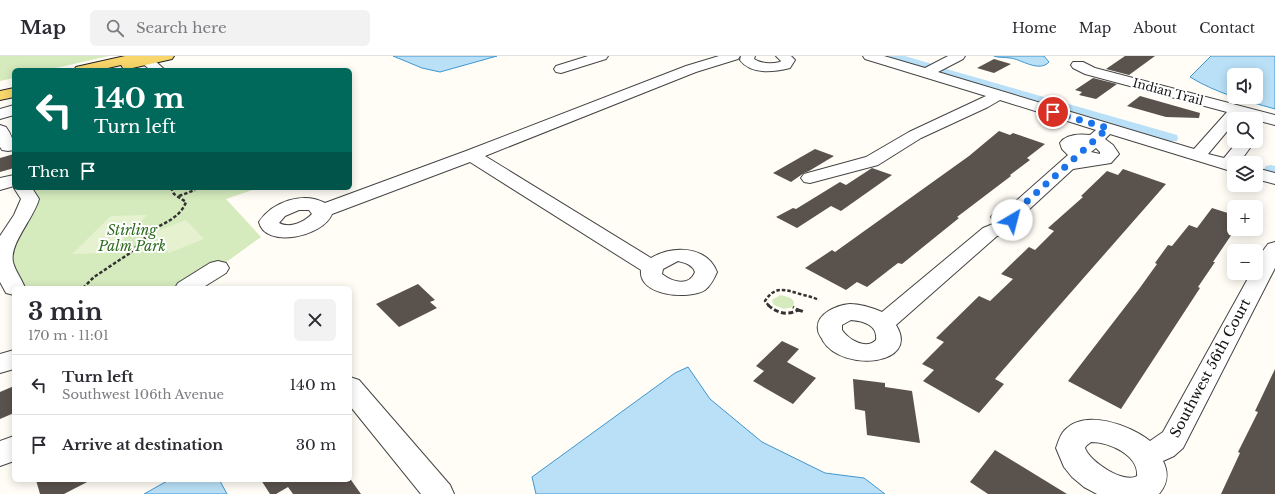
<!DOCTYPE html>
<meta charset="utf-8">
<style>
body{margin:0;font-family:"Libre Baskerville",serif;background:#f2f2f3;color:#2b2b33;height:100vh;display:flex;flex-direction:column;font-size:15px;white-space:nowrap}
*{box-sizing:border-box;margin:0}
p{font-size:13px;color:#7c7c81}
.icon{flex:none;width:22px;height:22px;fill:none;stroke:currentColor;stroke-width:2;stroke-linecap:round;stroke-linejoin:round}
.map{position:relative;flex:1;overflow:hidden}
.details{position:absolute;left:12px;top:230px;width:340px;height:196px;display:flex;flex-direction:column;background:#fff;border-radius:6px;box-shadow:0 2px 10px #0003}
.details>*{flex:none}
.banner{position:absolute;left:12px;top:12px;width:340px;height:122px;border-radius:6px;box-shadow:0 2px 10px #0003;background:#00695c;color:#fff;overflow:hidden}
.fabs{position:absolute;left:1227px;top:12px;display:grid;gap:8px}
.fabs a{display:grid;place-items:center;width:36px;height:36px;border-radius:6px;background:#fff;box-shadow:0 2px 10px #0003;font-size:20px}
.pin{position:absolute;display:grid;place-items:center;width:34px;height:34px;color:#fff;margin:-17px;border:2px solid #fff;border-radius:50%;box-shadow:0 1px 4px #0007}
.me{position:absolute;width:44px;margin:-22px;rotate:37deg;stroke-linejoin:round;filter:drop-shadow(0 0 3px #0008)}
.turn{display:flex;align-items:center;gap:14px;height:84px;padding:0 16px;font-size:18px}
.turn .icon{width:52px;height:52px;stroke-width:2.5}
.turn b{display:block;font-size:28px;line-height:34px}
.then{display:flex;align-items:center;height:38px;padding:0 16px;background:#0003;gap:8px;font-size:15px}
.round{display:grid;place-items:center;flex:none;width:42px;height:42px;border-radius:6px;background:#f2f2f3}
.summary{display:flex;align-items:center;justify-content:space-between;height:68px;padding:0 16px}
h1{font-size:24px;font-weight:700;line-height:30px}
ul{padding:0;list-style:none}
li{display:flex;align-items:center;gap:12px;height:60px;padding:0 16px;border-top:1px solid #e1e1e2}
li div{flex:1}
li b{display:block;font-size:15px}
li em{font-style:normal}
header{display:flex;align-items:center;gap:24px;box-sizing:border-box;height:56px;padding:0 20px;background:#fff;border-bottom:1px solid #e1e1e2}
header strong{font-size:19px}
nav{display:flex;gap:22px;margin-inline-start:auto;font-size:14px}
.search{width:280px;height:36px;background:#f2f2f3;display:flex;align-items:center;gap:10px;box-sizing:border-box;padding:0 14px;border-radius:6px;color:#7c7c81;font-size:15px}
.map>svg:first-child{display:block}
</style>
<header>
<strong>Map</strong>
<div class="search"><svg class="icon" aria-label="search" viewBox="0 0 24 24"><circle cx="10" cy="10" r="6"/><path d="M15 15l6 6"/></svg>Search here</div>
<nav><a>Home</a><a>Map</a><a>About</a><a>Contact</a></nav>
</header>
<div class="map">
<svg width="1275" height="438" viewBox="0 0 1275 438">
<rect width="100%" height="100%" fill="#fffdf5"/>
<!-- green -->
<g fill="#d5ebbd">
<polygon points="0,0 109,0 47,14 14,14 14,22 0,25"/>
<polygon points="23,132 258,132 226,143 261,181 218,212 186,232 16,232 2,198 28,153"/>
<polygon points="781,239 791,242 794,246 793,251 784,253 774,249 772,245 773,243"/>
</g>
<!-- pitch -->
<g fill="#e6f2cf">
<polygon points="147,159 110,197 72,198 111,160"/>
<polygon points="186,164 204,183 169,197 152,177"/>
</g>
<!-- water -->
<g fill="#b9e0f7" stroke="#3f96cf" fill-rule="evenodd">
<polygon points="393,0 497,0 440,16 422,12"/>
<path d="M994 0H1044L1049 6C1039 17 1021 3 1010 2 1004 1 999 2 994 0Z"/>
<path d="M1211 0H1275V53C1244 44 1218 38 1190 21ZM1234 19H1256V41H1234Z"/>
<polygon points="688,311 710,343 762,386 825,417 864,422 885,438 536,438 532,421 675,317"/>
<polygon points="169,424 220,425 227,438 144,438"/>
</g>
<g fill="none" stroke-linecap="round" stroke-linejoin="round">
<!-- canal -->
<g fill="#b9e0f7" fill-rule="evenodd">
<polygon points="889,0 905,0 932,8 933,10 928,13 890,2"/>
<polygon points="943,12 1177,79 1178,82 1177,85 1167,85 939,17 938,15"/>
<polygon points="1271,109 1275,110 1275,118 1266,116 1264,113 1266,110"/>
</g>
</g>
<!-- building -->
<g fill="#5a524d">
<polygon points="1125,0 1155,0 1129,19 1106,13"/>
<polygon points="994,3 1011,8 994,17 977,12"/>
<polygon points="1093,22 1117,28 1096,43 1079,39 1082,36 1075,34"/>
<polygon points="1140,40 1200,57 1199,62 1166,61 1127,50"/>
<polygon points="999,75 1010,79 1013,77 1045,88 1027,102 1030,104 1010,119 1011,120 957,161 959,162 902,208 898,207 867,231 857,226 846,234 805,212 832,194 835,196 969,100"/>
<polygon points="815,93 834,100 809,115 804,117 791,126 773,117"/>
<polygon points="14,98 14,112 0,116 0,102"/>
<polygon points="872,112 892,119 841,155 831,150 797,172 776,161 793,152 796,153 840,126 846,129"/>
<polygon points="1123,113 1166,128 995,323 1004,328 979,357 923,325 934,314 922,308 944,286 936,282 979,240 990,245 1013,223 1001,218 1029,191 1035,194 1054,175 1048,172 1083,141 1081,140 1107,115 1118,119"/>
<polygon points="1212,152 1234,159 1234,175 1213,206 1215,206 1198,231 1200,232 1121,353 1068,325 1139,233 1157,208 1155,207 1168,189 1172,190 1189,169 1197,172"/>
<polygon points="418,228 435,244 430,246 437,252 399,271 376,248"/>
<polygon points="782,285 799,293 787,306 816,322 793,348 753,325 764,315 756,310"/>
<polygon points="1275,313 1275,438 1221,438 1240,397 1238,396 1258,356 1255,355"/>
<polygon points="853,323 885,327 885,331 912,335 920,387 867,379 865,355 855,353"/>
<polygon points="14,330 14,357 0,363 0,336"/>
<polygon points="995,394 1067,438 988,438 970,426"/>
<polygon points="36,424 91,424 64,438 40,438"/>
<polygon points="261,424 351,424 361,438 293,438 288,431 276,438 270,438"/>
</g>
<g fill="none" stroke-linecap="round" stroke-linejoin="round">
<!-- minor casing -->
<g stroke="#444" stroke-width="2">
<g id="minor">
<polygon points="588,0 608,0 606,3 561,17 556,16 554,13 556,10"/>
<path d="M719 0H740L738 3 696 16 485 100 651 202C673 189 707 190 717 216 714 223 711 229 705 234 689 244 638 240 641 214L470 106 332 158C323 181 265 193 259 166 272 146 303 135 325 147L466 95 686 10ZM299 154H309L312 158C304 166 290 173 279 167L285 160ZM678 205C685 207 692 208 695 216 689 231 672 226 662 218L663 213Z"/>
<path d="M741 0H755L754 3C762 8 771 8 780 6L781 5 776 0H791L795 4 790 12C774 16 751 19 740 4Z"/>
<path d="M863 0H884L925 12 948 0H965L963 3 938 16 1194 93 1227 56 1085 18 1073 12 1071 9 1073 6H1083L1095 12 1275 59V69L1240 60 1238 63H1234V67L1208 98 1224 102 1238 85H1255L1239 107H1234V116L1110 78 1105 83 1113 89 1119 98 1111 107 1073 113 1023 159 1015 172 1009 176 997 180 896 269C921 309 843 317 823 285 822 282 818 278 818 274 815 258 837 249 850 248 860 248 873 252 882 256L983 172 998 166 994 165 991 161 994 157 1007 153 1068 99 1062 93 1060 87C1066 78 1081 78 1090 79L1096 74 1000 44 988 51 921 82 878 109 810 127 804 126 801 122 804 118 866 101 909 76 986 40 865 3ZM1096 92 1100 96V98L1091 96ZM851 264C863 265 878 269 876 284 866 294 849 284 842 274V269Z"/>
<polygon points="147,1 152,2 165,14 150,14 140,5 142,2"/>
<polygon points="14,49 14,59 0,63 0,53"/>
<path d="M0 69 6 71C11 78 14 85 14 94L8 95 2 94 0 91Z"/>
<polygon points="1256,112 1275,117 1275,128 1256,123"/>
<polygon points="14,119 14,130 0,134 0,122"/>
<path d="M14 132H32L39 143C34 162 9 188 13 206 15 215 22 223 25 232H14V239L6 237 0 226V180L14 159 21 143Z"/>
<path d="M1275 186V212L1183 392 1174 400 1163 405C1169 417 1168 427 1159 438H1097L1084 431 1072 421 1064 411 1056 392C1058 387 1060 379 1064 375 1084 352 1130 369 1150 385L1163 376 1251 217H1256C1256 205 1261 197 1268 188ZM1091 386C1109 386 1139 399 1137 420 1124 428 1090 406 1085 392L1086 390Z"/>
<polygon points="218,205 226,207 229,212 226,217 202,232 175,232 178,227 210,207"/>
<polygon points="14,294 14,313 0,317 0,298"/>
<polygon points="350,321 359,324 450,429 454,438 421,438 350,350"/>
<polygon points="14,380 14,405 0,410 0,385"/>
</g>
</g>
<!-- major casing -->
<g stroke="#222" stroke-width="2">
<g id="major">
<polygon points="125,0 174,0 172,3 128,13 123,12 121,9 99,14 74,14 76,11"/>
<polygon points="14,32 14,41 0,44 0,35"/>
</g>
</g>
<!-- path-far1 -->
<g stroke="#333" stroke-width="2.5" stroke-dasharray="3.5 2" stroke-linecap="butt">
<polyline points="179,140 195,134"/>
<path d="M129 177 148 178 150 175C164 167 180 162 186 146L174 138 171 132"/>
<polyline points="83,232 94,221 130,197 148,179"/>
<path d="M769 250 765 245C775 229 786 234 800 238 807 240 813 241 819 244"/>
</g>
<!-- path -->
<g stroke="#333" stroke-width="3" stroke-dasharray="5 2.5" stroke-linecap="butt">
<path d="M768 249C777 257 787 260 798 254L793 251"/>
<polyline points="798,254 805,256"/>
</g>
<!-- minor -->
<use href="#minor" fill="#fff" fill-rule="evenodd"/>
<!-- major -->
<use href="#major" fill="#f9d66b" fill-rule="evenodd"/>
</g>
<g fill="none" stroke-linecap="round" stroke-linejoin="round">
<!-- route -->
<polyline stroke="#1a73e8" stroke-width="7" stroke-dasharray="0 12.6" points="1012,164 1014,157 1108,72 1053,56"/>
</g>
<g text-anchor="middle" stroke-width="4" stroke-linejoin="round" paint-order="stroke">
<!-- far-street labels -->
<g font-size="12" fill="#111" stroke="#fff">
<text transform="translate(1168 36) rotate(15)" y="4">Indian Trail</text>
</g>
<!-- park labels -->
<g font-size="14" font-style="italic" fill="#2f6b1f" stroke="#fff">
<text x="132" y="179">Stirling<tspan x="132" dy="16">Palm Park</tspan></text>
</g>
<!-- street labels -->
<g font-size="14" fill="#111" stroke="#fff">
<text transform="translate(1210 312) rotate(-62)" y="5">Southwest 56th Court</text>
</g>
</g>
</svg>
<div class="fabs">
<a><svg class="icon" aria-label="sound" viewBox="0 0 24 24"><path d="M4 9h4l5-4v14l-5-4H4zM17 9q2 3 0 6"/></svg></a>
<a><svg class="icon" aria-label="search" viewBox="0 0 24 24"><circle cx="10" cy="10" r="6"/><path d="M15 15l6 6"/></svg></a>
<a><svg class="icon" aria-label="layers" viewBox="0 0 24 24"><path d="M12 4l9 5-9 5-9-5zM3 14l9 5 9-5"/></svg></a>
<a>+</a>
<a>−</a>
</div>
<div class="pin" style="left:1053px;top:56px;background:#d93025"><svg class="icon" aria-label="arrive" viewBox="0 0 24 24"><path d="M6 21V4h12l-3 4 3 4H6"/></svg></div>
<svg class="me" style="left:1012px;top:164px" viewBox="-20 -20 40 40"><circle r="19" fill="#fff"/><path d="M0-13L10 11 0 6-10 11z" fill="#1a73e8"/></svg>
<div class="banner">
<div class="turn"><svg class="icon" aria-label="left" viewBox="0 0 24 24"><path d="M17 20v-9H6M10 6l-5 5 5 5"/></svg><div><b>140 m</b>Turn left</div></div>
<div class="then">Then<svg class="icon" aria-label="arrive" viewBox="0 0 24 24"><path d="M6 21V4h12l-3 4 3 4H6"/></svg></div>
</div>
<section class="details">
<div class="summary"><div><h1>3 min</h1><p>170 m · 11:01</p></div><a class="round"><svg class="icon" aria-label="close" viewBox="0 0 24 24"><path d="M6 6l12 12M18 6L6 18"/></svg></a></div>
<ul>
<li><svg class="icon" aria-label="left" viewBox="0 0 24 24"><path d="M17 20v-9H6M10 6l-5 5 5 5"/></svg><div><b>Turn left</b><p>Southwest 106th Avenue</p></div><em>140 m</em></li>
<li><svg class="icon" aria-label="arrive" viewBox="0 0 24 24"><path d="M6 21V4h12l-3 4 3 4H6"/></svg><div><b>Arrive at destination</b></div><em>30 m</em></li>
</ul>
</section>
</div>
